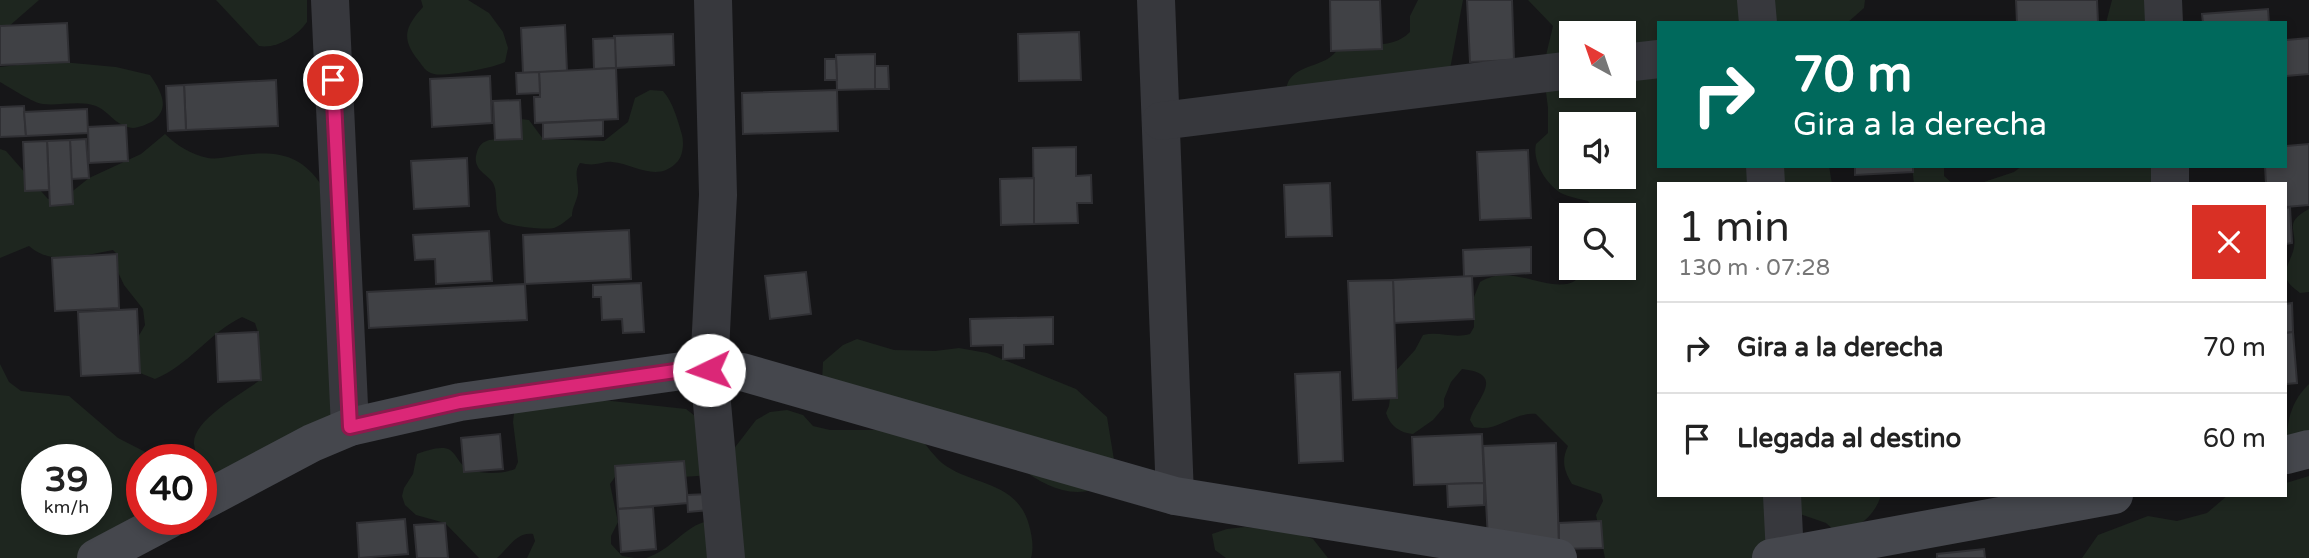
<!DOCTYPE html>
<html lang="es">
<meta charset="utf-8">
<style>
body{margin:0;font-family:"Varela Round",sans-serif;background:#f6f6f6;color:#222;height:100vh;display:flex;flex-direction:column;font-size:26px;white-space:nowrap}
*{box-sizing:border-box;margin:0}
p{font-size:23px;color:#767676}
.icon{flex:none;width:38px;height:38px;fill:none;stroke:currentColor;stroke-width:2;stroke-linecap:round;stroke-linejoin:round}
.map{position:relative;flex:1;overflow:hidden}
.side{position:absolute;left:1657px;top:182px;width:630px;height:315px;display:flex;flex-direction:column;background:#fff;border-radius:0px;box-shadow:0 4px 10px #0003}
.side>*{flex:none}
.top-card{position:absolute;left:1657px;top:21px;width:630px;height:147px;border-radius:0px;box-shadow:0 4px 10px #0003;background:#00695c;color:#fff;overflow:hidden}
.needle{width:46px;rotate:320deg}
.buttons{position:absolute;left:1559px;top:21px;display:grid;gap:14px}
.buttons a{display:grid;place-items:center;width:77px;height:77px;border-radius:0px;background:#fff;box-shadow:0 4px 10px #0003;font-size:35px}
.speed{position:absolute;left:21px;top:444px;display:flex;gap:14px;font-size:35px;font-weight:700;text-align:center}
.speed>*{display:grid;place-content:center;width:91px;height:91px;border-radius:50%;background:#fff;box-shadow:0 4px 10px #0003;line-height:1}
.speed small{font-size:18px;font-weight:400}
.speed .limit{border:10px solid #d22;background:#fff;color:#111}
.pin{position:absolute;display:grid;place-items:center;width:60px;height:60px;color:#fff;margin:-30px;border:4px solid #fff;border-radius:50%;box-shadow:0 2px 7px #0007}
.me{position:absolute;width:77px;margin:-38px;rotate:267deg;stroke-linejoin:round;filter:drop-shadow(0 0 5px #0008)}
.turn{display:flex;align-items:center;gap:24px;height:147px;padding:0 21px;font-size:32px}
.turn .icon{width:91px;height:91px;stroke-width:2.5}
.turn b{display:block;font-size:49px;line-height:60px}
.round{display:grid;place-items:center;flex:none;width:74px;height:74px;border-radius:0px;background:#f6f6f6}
.headline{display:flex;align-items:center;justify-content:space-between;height:119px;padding:0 21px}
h1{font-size:42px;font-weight:600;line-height:52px}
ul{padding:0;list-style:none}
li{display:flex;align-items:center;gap:21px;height:91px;padding:0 21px;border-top:2px solid #e0e0e0}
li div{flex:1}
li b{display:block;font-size:26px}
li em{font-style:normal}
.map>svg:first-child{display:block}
</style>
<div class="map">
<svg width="2309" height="558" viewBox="0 0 2309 558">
<rect width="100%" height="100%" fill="#161618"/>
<!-- green -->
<g fill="#1e261f" fill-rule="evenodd">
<polygon points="0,0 39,0 0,34"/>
<path d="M216 0H307V22C297 36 277 49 259 46Z"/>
<path d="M421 0H468L489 13 503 32 508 48 505 62C494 68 444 77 434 74 425 72 423 66 418 60 401 38 405 27 423 7Z"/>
<path d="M1418 0H1463L1450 69 1286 94C1286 67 1312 69 1329 58 1335 54 1340 46 1347 44 1351 42 1359 44 1363 44 1380 45 1397 45 1410 32V16Z"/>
<path d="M1528 0H1865L1864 8 1847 23H1659V166H1829L1832 184H1659V495H1881C1875 516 1858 529 1837 533L1826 523 1797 513 1772 558H1605L1596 515 1603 501 1601 494 1572 484C1564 470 1561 461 1568 446L1536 414C1512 412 1497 433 1474 427L1470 420C1475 400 1508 374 1462 369L1451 382 1444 399V407L1433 420 1413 434C1400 433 1390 426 1386 413L1389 406 1393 374 1415 350 1423 335C1439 331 1454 339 1470 334L1474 327V297L1480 282C1510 264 1537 288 1567 284 1577 282 1582 273 1591 269 1599 265 1615 268 1624 268V215H1597L1588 201C1580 199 1569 197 1561 193 1546 184 1532 161 1536 144L1548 133V108L1543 68 1553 26ZM1572 33H1624V86H1572ZM1572 124H1624V177H1572Z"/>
<polygon points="2112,0 2161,0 2160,23 2106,23"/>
<path d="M51 61 116 67 150 75C161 91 171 108 153 121 148 124 138 128 133 128 115 126 110 112 96 106 80 100 59 106 43 104 35 104 9 87 0 82V67Z"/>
<path d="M650 90 663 91C673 102 678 121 682 135 684 143 683 155 678 161 658 184 635 164 612 162 607 161 601 164 596 164 591 165 585 164 580 163 573 173 579 181 578 193 577 201 572 207 572 216 567 220 560 226 554 228 545 230 506 227 501 220 493 209 499 194 493 183 488 174 471 170 477 152 483 132 504 144 513 134 517 130 519 124 521 119L529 120 543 139 604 141 628 122 635 98Z"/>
<path d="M165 134C176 145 192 155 208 158 219 160 229 156 241 155 277 151 301 154 322 186L333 418 213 482C205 470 196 459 194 444 192 420 243 393 260 380L248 342 258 332 255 323 242 317C209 333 188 366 155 379L130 369 129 353 145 325 143 309 124 285 117 270V254L113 250C84 255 53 267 29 246L0 258V149L6 151 48 199 64 198 89 178 141 154Z"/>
<polygon points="1912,166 1944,166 1944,176 1953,184 1914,184"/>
<polygon points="2022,166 2160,166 2151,184 1978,184 2014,172"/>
<path d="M2309 209V292L2300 293C2294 288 2286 283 2286 275 2285 266 2293 256 2294 247 2297 229 2283 223 2309 209Z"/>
<path d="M857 339 894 350 935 351 959 348 987 353 1076 389 1107 417 1115 466 1092 490C1067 497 1041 484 1021 468L920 438C927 446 934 456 942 463 971 486 1017 480 1029 525 1032 536 1034 547 1031 558H646C672 550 684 526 708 521L726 459 756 420 770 412 787 410 803 415 813 426 830 430H903L822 382 823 362 843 345Z"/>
<path d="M0 364 9 382 21 391 69 396 118 438 161 460H142V520L94 558H0ZM37 460H96V520H37Z"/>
<path d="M2309 384V464L2286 461C2286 432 2286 406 2309 384Z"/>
<path d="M593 399 686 409 695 416 714 475 648 479 632 475 615 477 610 484 618 522 611 536V544L622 556 635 558H527L535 541 533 534C516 532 509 548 497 558H479L445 523 416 515 405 505 402 496 404 488 413 474 417 454C426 451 442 445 450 450 456 454 459 463 465 467 476 475 503 474 515 469L518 462 513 422 515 405Z"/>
<polygon points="2309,476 2309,558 2082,558 2098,535 2148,516 2177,521 2207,513 2228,495 2286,495 2286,483"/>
<polygon points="1245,527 1298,533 1313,539 1328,558 1226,558 1215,550 1212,534 1227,529"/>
</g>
<!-- building -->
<g fill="#404145" stroke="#303034" stroke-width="2">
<polygon points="1330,0 1380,0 1382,49 1331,51"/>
<polygon points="1467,0 1512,0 1514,60 1470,62"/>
<polygon points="2016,0 2097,0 2098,23 2017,23"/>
<polygon points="2268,9 2269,23 2203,23 2202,14"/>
<polygon points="67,23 69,62 0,65 0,26"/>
<polygon points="565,25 567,71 523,73 521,28"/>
<polygon points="1079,32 1081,80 1019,81 1018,34"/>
<polygon points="673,34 674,65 616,68 614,36"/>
<polygon points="615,38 616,68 594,69 593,39"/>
<polygon points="2309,38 2309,74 2286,76 2286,40"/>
<polygon points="875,54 875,89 837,90 836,55"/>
<polygon points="825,59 836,59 837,80 825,80"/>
<polygon points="875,66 888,66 889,89 875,89"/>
<polygon points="616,68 618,119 535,123 534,97 540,97 539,72"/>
<polygon points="539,72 540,93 517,94 516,73"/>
<polygon points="490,76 492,123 432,127 430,79"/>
<polygon points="276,80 278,126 186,130 184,85"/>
<polygon points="184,85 186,130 168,131 166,86"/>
<polygon points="837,90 838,131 743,134 742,93"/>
<polygon points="520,100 522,139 495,140 493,101"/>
<polygon points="24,106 26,136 0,137 0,107"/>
<polygon points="87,109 88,133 26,136 24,112"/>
<polygon points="603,120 603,136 543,139 543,123"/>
<polygon points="126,125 128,161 89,163 88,127"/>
<polygon points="86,139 89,178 71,179 70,140"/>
<polygon points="70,140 73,204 50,206 47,141"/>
<polygon points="47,141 49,190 25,191 23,142"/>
<polygon points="2309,144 2309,205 2286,207 2286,184 2266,184 2265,166 2286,166 2286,146"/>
<polygon points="1076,147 1076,176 1091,175 1092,203 1077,203 1078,223 1034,224 1033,148"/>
<polygon points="1528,150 1531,218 1480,220 1477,152"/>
<polygon points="467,158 469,206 414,209 411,161"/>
<polygon points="1855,166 1913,166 1913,172 1855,175"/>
<polygon points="1034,178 1034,224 1001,225 1000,179"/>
<polygon points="1330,183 1332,236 1286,237 1284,185"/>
<polygon points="2290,207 2292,243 2286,244 2286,208"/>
<polygon points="629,230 631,279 525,284 523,235"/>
<polygon points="489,231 492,281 436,284 435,259 415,260 413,235"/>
<polygon points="1531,247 1531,273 1464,277 1463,250"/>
<polygon points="117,254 119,308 55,311 52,258"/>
<polygon points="806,272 811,314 770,319 765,276"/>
<polygon points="1472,276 1474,319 1394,323 1393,280"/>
<polygon points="1393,280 1397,398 1353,400 1348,281"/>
<polygon points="641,283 644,332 623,333 622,319 602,320 601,297 593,297 593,285"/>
<polygon points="525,284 527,320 369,328 367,292"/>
<polygon points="2292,303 2293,332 2286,333 2286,304"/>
<polygon points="137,309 140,373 81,376 78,312"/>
<polygon points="1053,317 1053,344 1024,345 1024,358 1003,359 1003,345 971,346 970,319"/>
<polygon points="258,332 261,380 218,382 216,334"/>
<polygon points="2293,332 2297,383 2286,384 2286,333"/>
<polygon points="1340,372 1343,461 1299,463 1295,374"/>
<polygon points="500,434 503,469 464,472 461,438"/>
<polygon points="1482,434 1484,483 1414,485 1412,437"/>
<polygon points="1556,443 1559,549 1488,539 1483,446"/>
<polygon points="684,461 688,503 618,509 615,466"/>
<polygon points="1484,483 1484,505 1448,507 1447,484"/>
<polygon points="709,494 710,510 688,512 687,495"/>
<polygon points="653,507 656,549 621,552 618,509"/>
<polygon points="405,519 408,554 359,558 357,523"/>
<polygon points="1601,521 1603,548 1559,549 1559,523"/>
<polygon points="445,523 448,558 417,558 414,525"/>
<polygon points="1984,549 1985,558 1937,558 1937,554"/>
</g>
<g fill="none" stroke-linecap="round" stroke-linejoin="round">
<!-- street -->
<g stroke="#37383d" stroke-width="38">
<polyline points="330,0 350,427"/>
<polyline points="713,0 718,195 709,370 726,558"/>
<polyline points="1156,0 1175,496"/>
<polyline points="1756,0 1758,23"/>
<polyline points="2163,0 2164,23"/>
<polyline points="1624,63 1659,59"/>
<polyline points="1161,121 1572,70"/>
<polyline points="1765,166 1766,184"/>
<polyline points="2170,166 2170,184"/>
<polyline points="1782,495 1785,555"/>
</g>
<!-- secondary -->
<g stroke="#45474d" stroke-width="38">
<polyline points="2286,455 2309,449"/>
<polyline points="201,502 312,443 350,427 460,402 682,371 742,372 1175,496 1558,558"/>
<polyline points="96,558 168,520"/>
<polyline points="1771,558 2114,495"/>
</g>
</g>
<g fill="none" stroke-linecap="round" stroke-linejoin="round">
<!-- route casing -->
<g stroke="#8e194d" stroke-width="18">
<polyline id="route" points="333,80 350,427 460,402 682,370 709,370"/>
</g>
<!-- route -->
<use href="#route" stroke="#db2777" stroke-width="12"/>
</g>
</svg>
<div class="buttons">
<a><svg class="needle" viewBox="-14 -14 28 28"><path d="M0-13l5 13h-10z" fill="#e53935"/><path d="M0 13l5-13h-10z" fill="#767676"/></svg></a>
<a><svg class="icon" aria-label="sound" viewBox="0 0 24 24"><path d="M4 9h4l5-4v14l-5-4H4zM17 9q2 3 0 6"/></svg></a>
<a><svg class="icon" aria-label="search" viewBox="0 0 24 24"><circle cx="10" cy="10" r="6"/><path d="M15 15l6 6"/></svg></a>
</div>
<div class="speed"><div>39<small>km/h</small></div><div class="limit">40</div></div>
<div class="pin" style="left:333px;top:80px;background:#d93025"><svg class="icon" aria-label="arrive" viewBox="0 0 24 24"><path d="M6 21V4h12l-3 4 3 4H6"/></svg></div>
<svg class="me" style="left:709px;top:370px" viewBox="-20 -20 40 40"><circle r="19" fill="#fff"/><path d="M0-13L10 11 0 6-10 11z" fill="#db2777"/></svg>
<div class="top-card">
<div class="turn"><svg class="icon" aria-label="right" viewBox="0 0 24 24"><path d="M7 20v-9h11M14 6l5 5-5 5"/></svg><div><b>70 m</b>Gira a la derecha</div></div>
</div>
<section class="side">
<div class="headline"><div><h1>1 min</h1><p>130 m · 07:28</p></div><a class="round" style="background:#d93025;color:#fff"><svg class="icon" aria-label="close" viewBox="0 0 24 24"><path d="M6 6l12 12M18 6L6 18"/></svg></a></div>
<ul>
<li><svg class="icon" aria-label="right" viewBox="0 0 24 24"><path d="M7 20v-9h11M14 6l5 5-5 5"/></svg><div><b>Gira a la derecha</b></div><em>70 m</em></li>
<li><svg class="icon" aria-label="arrive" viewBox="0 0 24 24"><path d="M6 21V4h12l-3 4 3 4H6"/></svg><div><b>Llegada al destino</b></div><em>60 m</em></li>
</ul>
</section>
</div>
